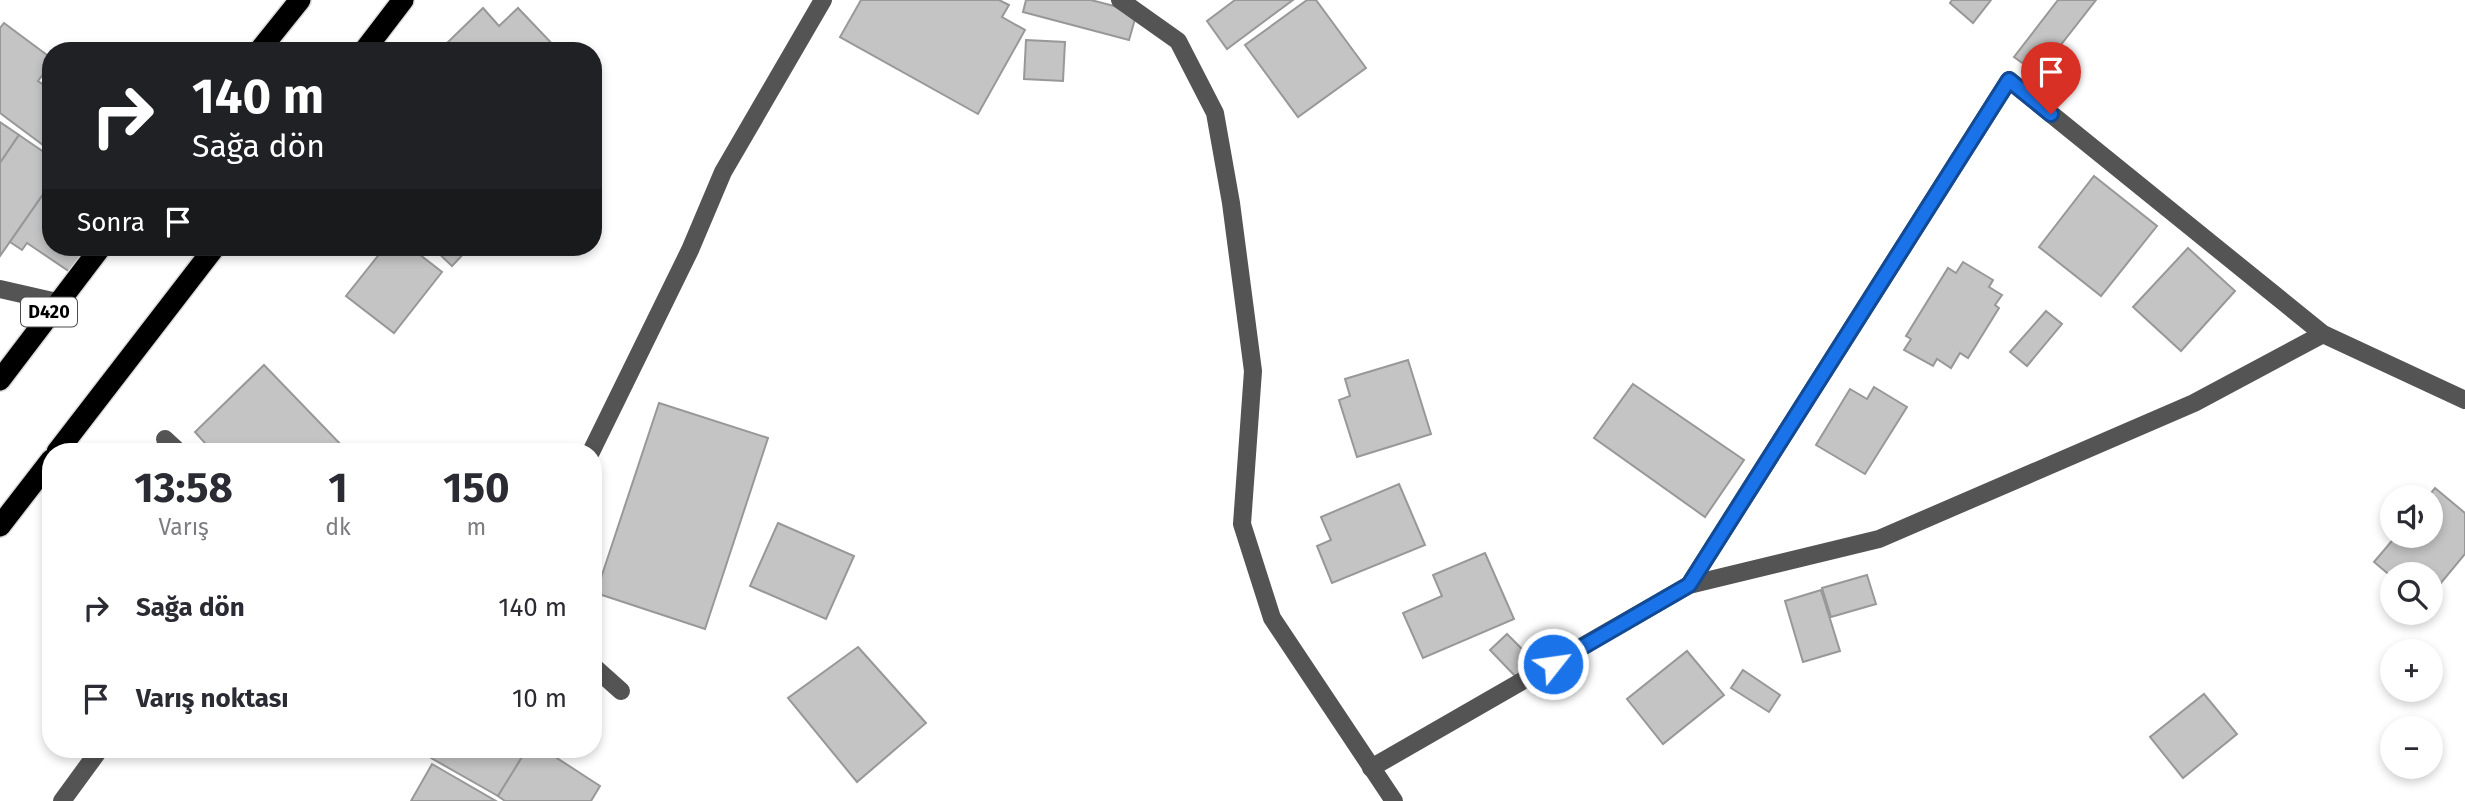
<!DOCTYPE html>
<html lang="tr">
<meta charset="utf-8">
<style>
body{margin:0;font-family:"Fira Sans",sans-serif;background:#f2f2f3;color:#2b2b33;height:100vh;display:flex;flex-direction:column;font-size:26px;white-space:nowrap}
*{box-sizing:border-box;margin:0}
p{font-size:23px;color:#7c7c81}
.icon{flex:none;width:38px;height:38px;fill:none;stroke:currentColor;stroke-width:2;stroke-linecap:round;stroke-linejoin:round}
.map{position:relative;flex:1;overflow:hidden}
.sheet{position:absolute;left:42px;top:443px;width:560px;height:315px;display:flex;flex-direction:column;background:#fff;border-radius:28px;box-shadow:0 4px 10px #0003}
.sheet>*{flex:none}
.banner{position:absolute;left:42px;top:42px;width:560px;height:214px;border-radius:28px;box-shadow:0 4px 10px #0003;background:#202124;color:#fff;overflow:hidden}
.controls{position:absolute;left:2380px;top:485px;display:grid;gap:14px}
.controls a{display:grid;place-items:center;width:63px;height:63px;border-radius:50%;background:#fff;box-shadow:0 4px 10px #0003;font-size:35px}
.pin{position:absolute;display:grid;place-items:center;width:60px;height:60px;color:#fff;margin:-72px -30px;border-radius:50% 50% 50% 0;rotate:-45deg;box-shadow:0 0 7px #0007}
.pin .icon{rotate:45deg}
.me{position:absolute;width:77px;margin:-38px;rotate:60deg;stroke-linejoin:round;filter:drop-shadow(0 0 5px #0008)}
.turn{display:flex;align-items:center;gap:24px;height:147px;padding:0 35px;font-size:32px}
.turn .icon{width:91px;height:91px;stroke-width:2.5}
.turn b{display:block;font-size:49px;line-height:60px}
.then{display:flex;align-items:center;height:66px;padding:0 35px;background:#0003;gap:14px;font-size:26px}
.eta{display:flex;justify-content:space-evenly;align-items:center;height:119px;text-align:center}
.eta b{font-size:42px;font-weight:700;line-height:49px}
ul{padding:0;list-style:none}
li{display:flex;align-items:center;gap:21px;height:91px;padding:0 35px}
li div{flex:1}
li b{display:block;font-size:26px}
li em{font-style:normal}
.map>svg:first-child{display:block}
</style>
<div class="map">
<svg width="2465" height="801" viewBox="0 0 2465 801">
<rect width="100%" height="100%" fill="#fff"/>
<!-- building -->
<g fill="#c4c4c4" stroke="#989898" stroke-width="2">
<polygon points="861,0 999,0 1009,5 1002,17 1025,30 978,114 840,37"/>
<polygon points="1026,0 1091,0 1137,12 1129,40 1023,12"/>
<polygon points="1235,0 1293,0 1227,49 1207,21"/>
<polygon points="1307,0 1316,0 1366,68 1298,117 1245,45"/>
<polygon points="1952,0 1991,0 1973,23 1950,3"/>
<polygon points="2058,0 2096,0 2038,74 2014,57"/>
<polygon points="483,8 499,26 518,8 559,51 453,51 446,44"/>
<polygon points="4,23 51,58 51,64 38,81 51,90 51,151 0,113 0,28"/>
<polygon points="1026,40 1065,42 1063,81 1024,79"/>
<polygon points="0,122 19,135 0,163"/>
<polygon points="19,135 51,157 51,183 0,256 0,163"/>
<polygon points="2094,176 2157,226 2101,296 2039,247"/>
<polygon points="51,183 51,247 92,247 73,274 27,243 22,250 10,242"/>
<polygon points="385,247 410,247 442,272 394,333 346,296"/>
<polygon points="432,247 470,247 452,266"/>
<polygon points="2188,248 2235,291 2181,351 2133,307"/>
<polygon points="1963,262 1993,280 1989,287 2002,295 1995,305 1999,308 1968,358 1960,353 1951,368 1937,359 1933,366 1904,350 1911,339 1906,336 1948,268 1956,273"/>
<polygon points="2046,311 2062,324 2027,366 2010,352"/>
<polygon points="1408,360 1431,434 1357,457 1339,400 1350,396 1345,379"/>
<polygon points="264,365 348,452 213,452 195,432"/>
<polygon points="1633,384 1744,460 1705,517 1594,438"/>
<polygon points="1874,387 1907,407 1865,474 1816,445 1850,389 1867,399"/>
<polygon points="659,403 768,438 705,629 596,593"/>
<polygon points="1399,484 1425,545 1332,583 1317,546 1331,540 1321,517"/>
<polygon points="2435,488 2465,513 2465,554 2431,595 2431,574 2392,574 2392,577 2374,562 2396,536 2431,536 2431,497 2428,497"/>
<polygon points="778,523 854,556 826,619 750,586"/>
<polygon points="1485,553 1514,619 1423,658 1403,613 1442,596 1433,575"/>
<polygon points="1867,575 1876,604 1831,617 1822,588"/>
<polygon points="1821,590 1840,651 1803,662 1785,601"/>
<polygon points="1507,634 1533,660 1516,677 1490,650"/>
<polygon points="858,647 926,723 857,782 788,698"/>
<polygon points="1687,651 1724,695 1663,744 1627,699"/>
<polygon points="1743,670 1780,695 1769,712 1731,688"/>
<polygon points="2204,694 2237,734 2183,778 2150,737"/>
<polygon points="437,749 527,749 498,796 431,758"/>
<polygon points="527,749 543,749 600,786 591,801 505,801 498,796"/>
<polygon points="432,764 496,801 411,801"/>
</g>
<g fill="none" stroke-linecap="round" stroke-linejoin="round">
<!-- highway casing -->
<g stroke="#dbdbdb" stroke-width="24">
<g id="highway">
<polyline points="259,51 300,0"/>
<polyline points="364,51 403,0"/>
<polyline points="0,380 101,247"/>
<polyline points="57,452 215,247"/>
<polyline points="0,526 51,460"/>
</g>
</g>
<!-- minor -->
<g stroke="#545454" stroke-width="18">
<polyline points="1120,0 1178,41 1215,113 1231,203 1253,371 1242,524 1272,618 1394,801"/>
<polyline points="0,289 57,302"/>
<polyline points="165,439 179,452"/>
<polyline points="591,452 690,250 723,172 823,0"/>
<polyline points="1689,585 2009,80 2323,334 2465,400"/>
<polyline points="593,666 621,691"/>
<polyline points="1371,768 1689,585 1879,539 2194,403 2323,334"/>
<polyline points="62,801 100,749"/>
</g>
<!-- highway -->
<use href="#highway" stroke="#000" stroke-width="21"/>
</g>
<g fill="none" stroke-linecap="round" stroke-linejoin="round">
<!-- route casing -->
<g stroke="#114b97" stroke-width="18">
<polyline id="route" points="1553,664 1689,585 2009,80 2051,114"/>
</g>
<!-- route -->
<use href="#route" stroke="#1a73e8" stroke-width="12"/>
</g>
<g text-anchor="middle" stroke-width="7" stroke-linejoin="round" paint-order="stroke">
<!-- shield labels -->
<rect fill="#fff" stroke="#4c4c4c" stroke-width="2" x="21" y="297.5" width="56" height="29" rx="5"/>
<g font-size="18" font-weight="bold" fill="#000">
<text x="49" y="318">D420</text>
</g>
</g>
</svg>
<div class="controls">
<a><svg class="icon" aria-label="sound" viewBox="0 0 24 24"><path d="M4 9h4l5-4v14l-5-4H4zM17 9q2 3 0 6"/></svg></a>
<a><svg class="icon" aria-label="search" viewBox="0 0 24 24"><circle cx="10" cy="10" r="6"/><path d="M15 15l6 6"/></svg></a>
<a>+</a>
<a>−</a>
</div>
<div class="pin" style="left:2051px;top:114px;background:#d93025"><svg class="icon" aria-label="arrive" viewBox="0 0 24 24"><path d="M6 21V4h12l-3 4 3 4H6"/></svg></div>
<svg class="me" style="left:1553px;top:664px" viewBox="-20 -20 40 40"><circle r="17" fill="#1a73e8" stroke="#fff" stroke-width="3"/><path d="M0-11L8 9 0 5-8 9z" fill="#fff"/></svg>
<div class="banner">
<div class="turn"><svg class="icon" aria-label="right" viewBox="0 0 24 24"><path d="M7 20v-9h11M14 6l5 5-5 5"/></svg><div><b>140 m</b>Sağa dön</div></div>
<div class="then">Sonra<svg class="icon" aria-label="arrive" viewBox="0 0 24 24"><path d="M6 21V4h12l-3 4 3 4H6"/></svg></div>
</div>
<section class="sheet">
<div class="eta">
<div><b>13:58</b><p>Varış</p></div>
<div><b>1</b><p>dk</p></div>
<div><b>150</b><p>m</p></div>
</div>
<ul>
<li><svg class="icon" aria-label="right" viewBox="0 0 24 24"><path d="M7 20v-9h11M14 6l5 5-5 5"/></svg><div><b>Sağa dön</b></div><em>140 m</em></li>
<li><svg class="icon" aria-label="arrive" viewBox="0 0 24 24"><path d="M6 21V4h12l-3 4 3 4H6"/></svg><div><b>Varış noktası</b></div><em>10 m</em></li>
</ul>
</section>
</div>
